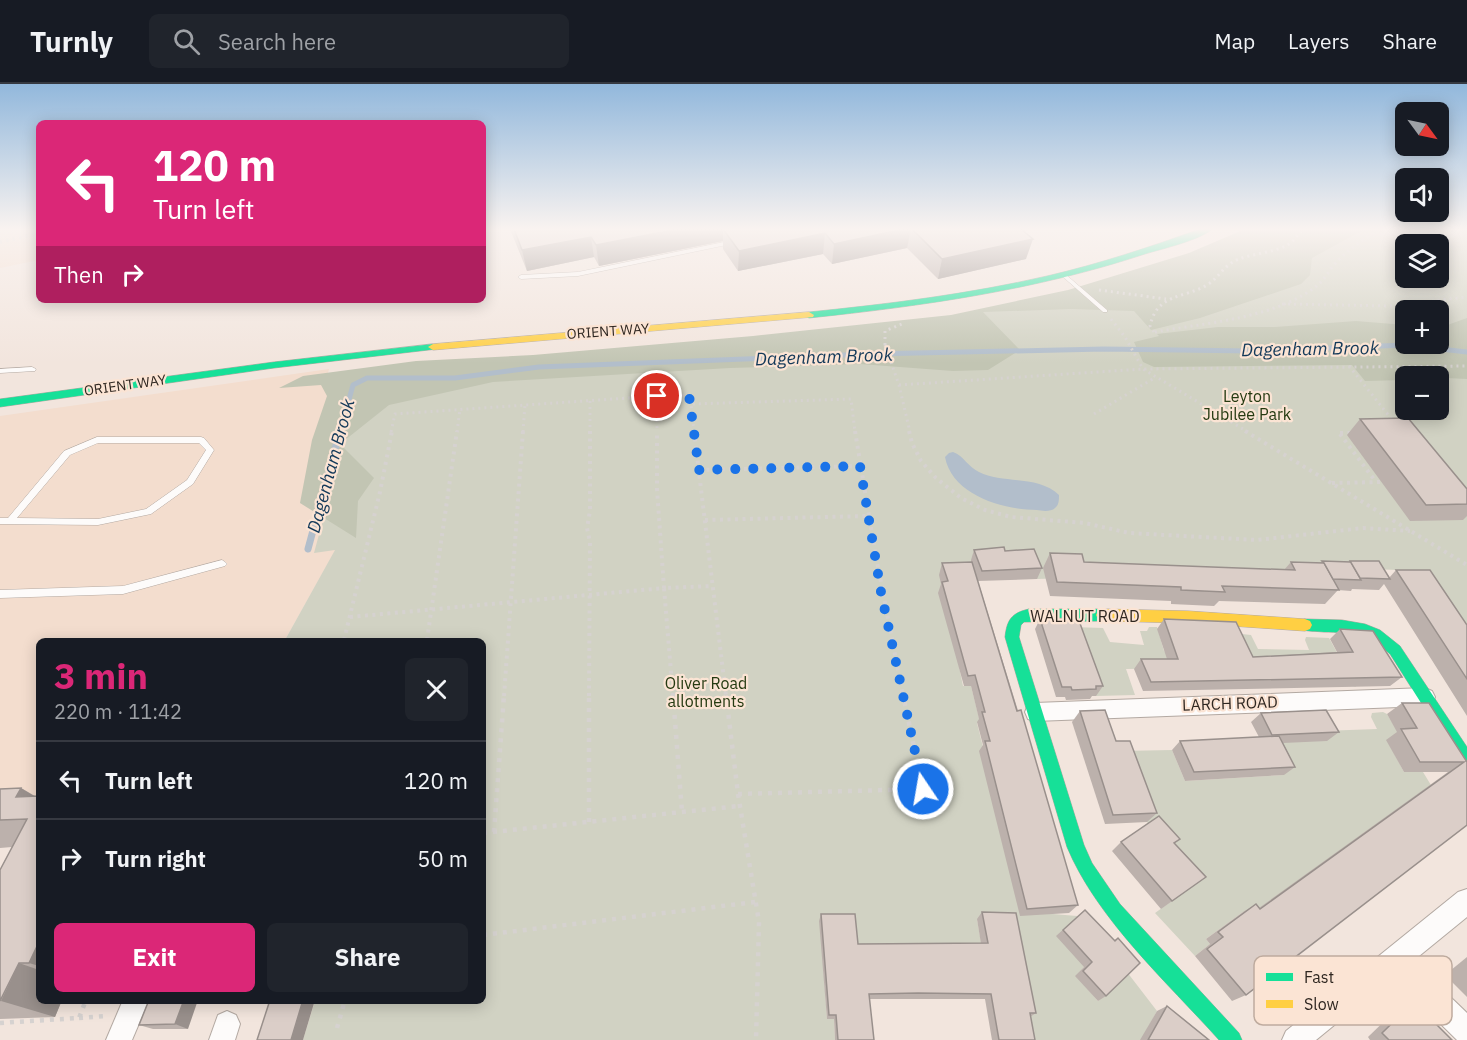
<!DOCTYPE html>
<meta charset="utf-8">
<style>
body{margin:0;font-family:"IBM Plex Sans",sans-serif;background:#20242c;color:#f1f3f6;height:100vh;display:flex;flex-direction:column;font-size:22px;white-space:nowrap}
*{box-sizing:border-box;margin:0}
p{font-size:20px;color:#9ea1a6}
.icon{flex:none;width:33px;height:33px;fill:none;stroke:currentColor;stroke-width:2;stroke-linecap:round;stroke-linejoin:round}
.map{position:relative;flex:1;overflow:hidden}
.sheet{position:absolute;left:36px;top:554px;width:450px;height:366px;display:flex;flex-direction:column;background:#171b24;border-radius:9px;box-shadow:0 3px 15px #0003}
.sheet>*{flex:none}
.guide{position:absolute;left:36px;top:36px;width:450px;height:183px;border-radius:9px;box-shadow:0 3px 15px #0003;background:#db2777;color:#fff;overflow:hidden}
.needle{width:39px;rotate:123deg}
.buttons{position:absolute;left:1395px;top:18px;display:grid;gap:12px}
.buttons a{display:grid;place-items:center;width:54px;height:54px;border-radius:9px;background:#171b24;box-shadow:0 3px 15px #0003;font-size:30px}
.pin{position:absolute;display:grid;place-items:center;width:51px;height:51px;color:#fff;margin:-26px;border:3px solid #fff;border-radius:50%;box-shadow:0 2px 6px #0007}
.me{position:absolute;width:66px;margin:-33px;rotate:348deg;stroke-linejoin:round;filter:drop-shadow(0 0 4px #0008)}
.turn{display:flex;align-items:center;gap:21px;height:126px;padding:0 18px;font-size:27px}
.turn .icon{width:78px;height:78px;stroke-width:2.5}
.turn b{display:block;font-size:42px;line-height:51px}
.then{display:flex;align-items:center;height:57px;padding:0 18px;background:#0003;gap:12px;font-size:22px}
.round{display:grid;place-items:center;flex:none;width:63px;height:63px;border-radius:9px;background:#20242c}
.headline{display:flex;align-items:center;justify-content:space-between;height:102px;padding:0 18px}
h1{font-size:36px;font-weight:700;line-height:45px;color:#db2777}
.primary-button{display:flex;gap:12px;margin-top:auto;padding:12px 18px}
.primary-button a{flex:1;height:69px;border-radius:9px;background:#db2777;color:#fff;font-size:24px;font-weight:700;line-height:69px;text-align:center}
.primary-button a+a{background:#20242c;color:#f1f3f6}
ul{padding:0;list-style:none}
li{display:flex;align-items:center;gap:18px;height:78px;padding:0 18px;border-top:2px solid #363941}
li div{flex:1}
li b{display:block;font-size:22px}
li em{font-style:normal}
header{display:flex;align-items:center;gap:36px;box-sizing:border-box;height:84px;padding:0 30px;background:#171b24;border-bottom:2px solid #363941}
header strong{font-size:28px}
nav{display:flex;gap:33px;margin-inline-start:auto;font-size:21px}
.search{width:420px;height:54px;background:#20242c;display:flex;align-items:center;gap:15px;box-sizing:border-box;padding:0 21px;border-radius:9px;color:#9ea1a6;font-size:22px}
.map>svg:first-child{display:block}
</style>
<header>
<strong>Turnly</strong>
<div class="search"><svg class="icon" aria-label="search" viewBox="0 0 24 24"><circle cx="10" cy="10" r="6"/><path d="M15 15l6 6"/></svg>Search here</div>
<nav><a>Map</a><a>Layers</a><a>Share</a></nav>
</header>
<div class="map">
<svg width="1467" height="956" viewBox="0 0 1467 956">
<rect width="100%" height="100%" fill="#f2e5dd"/>
<!-- built -->
<g fill="#f3ddce">
<polygon points="0,145 39,145 39,176 0,184"/>
<polygon points="329,285 325,300 358,306 315,468 336,465 285,556 39,556 39,721 0,724 0,332"/>
</g>
<!-- green -->
<g fill="#d1d2c3" fill-rule="evenodd">
<path d="M1257 145H1467V576L1400 486 1367 485 1037 495 1029 476H971L975 489 944 509 963 602H971L980 638 977 639 984 667H980L997 735 1053 830 1077 832 1084 883 1076 892 1098 917 1127 888 1157 927 1141 956H1027L977 835 983 870 866 866 820 837 827 935H834L835 956H303L315 917 483 916V556H285L335 466 314 469 358 306 848 248 1008 223 1161 185ZM1406 160H1438V194H1406ZM1406 226H1438V260H1406ZM1406 292H1438V326H1406Z"/>
<polygon points="1072,543 1103,544 1110,558 1144,561 1140,547 1147,547 1149,543 1157,543 1164,567 1199,584 1126,585 1135,611 1096,612"/>
<polygon points="1242,550 1251,551 1258,565 1309,566 1305,556 1306,553 1329,554 1356,603 1238,570"/>
<polygon points="1383,628 1387,630 1402,655 1387,656 1404,688 1423,688 1437,711 1247,833 1243,828 1206,855 1210,860 1195,872 1155,829 1194,801 1147,738 1121,667 1172,666 1185,697 1284,691 1268,659 1322,647 1377,645 1371,633 1372,629"/>
</g>
<!-- forest -->
<g fill="#c2c5b3">
<polygon points="1245,145 1365,145 1312,174 1310,191 1301,200 1200,234 1151,246 1134,227 1071,225 983,228 1020,266 988,286 953,287 860,280 730,284 493,298 389,321 340,360 374,394 358,417 356,454 300,419 312,356 327,312 321,301 279,304 303,292 416,277 533,271 753,252 951,231 1068,206 1189,169"/>
<polygon points="1467,234 1467,295 1406,292 1405,296 1365,297 1352,281 1154,283 1143,278 1134,258 1159,252 1157,250 1218,243 1275,243 1356,237 1405,241 1406,260 1438,260 1439,244"/>
</g>
<!-- water -->
<path fill="#b2becb" d="M953 368C964 372 968 383 979 388 1003 400 1039 391 1059 411 1059 416 1059 421 1055 424 1051 428 1042 427 1037 426 1003 426 952 411 945 373L949 369Z"/>
<g fill="none" stroke-linecap="round" stroke-linejoin="round">
<!-- stream-far1 -->
<polyline stroke="#b2becb" stroke-width="5" points="340,348 353,301 367,294 455,294 539,283 871,270 1104,265 1253,267 1406,261 1467,268"/>
<!-- stream -->
<polyline stroke="#b2becb" stroke-width="7" points="308,465 340,347"/>
<!-- lane casing -->
<g stroke="#b3a9a2" stroke-width="1">
<g id="lane">
<polygon points="734,156 737,158 736,159 578,192 521,195 518,193 521,191 578,188"/>
<polygon points="1064,189 1107,226 1107,228 1103,228 1062,192 1062,190"/>
<polygon points="32,283 36,285 35,287 0,289 0,285"/>
<path d="M97 353H201L204 354 214 366 193 400 151 430 98 441 0 440V434H8L64 367ZM98 359H199L206 366 187 396 146 425 98 435 17 434 70 371Z"/>
<polygon points="222,476 225,478 227,480 225,482 123,510 0,514 0,506 123,502"/>
</g>
</g>
<!-- street casing -->
<g stroke="#b3a9a2" stroke-width="2">
<g id="street">
<polygon points="1425,604 1432,607 1435,613 1432,619 1425,622 1035,637 1028,635 1025,628 1028,621 1035,619"/>
<polygon points="1467,805 1467,833 1413,877 1467,929 1467,956 1457,956 1393,893 1316,956 1282,956 1286,947 1458,808"/>
<polygon points="123,916 149,916 132,956 106,956"/>
<polygon points="227,927 236,931 240,940 235,956 209,956 218,931"/>
</g>
</g>
<!-- fast casing -->
<g stroke="#b3a9a2" stroke-width="1">
<g id="fast">
<path d="M1200 145H1213C1197 157 1165 164 1145 170 1036 206 923 222 809 234L804 231 809 228C889 220 969 210 1047 192 1099 180 1150 163 1200 145Z"/>
<polygon points="433,260 438,263 437,265 274,284 0,323 0,315 274,278"/>
<path d="M1029 525H1103L1108 527 1110 531 1108 535 1103 537 1024 538 1021 541 1019 553 1084 761 1092 779 1120 820 1239 949 1242 956H1219C1167 898 1097 835 1067 763L1005 553C1007 536 1011 529 1029 525Z"/>
<path d="M1305 535 1342 536 1365 540 1380 546 1400 562 1467 663V685L1461 682 1390 570C1370 552 1351 548 1324 548 1316 547 1308 548 1300 545L1298 541 1300 537Z"/>
</g>
</g>
<!-- slow casing -->
<g stroke="#b3a9a2" stroke-width="1">
<g id="slow">
<polygon points="809,228 814,231 813,233 433,266 428,263 433,260"/>
<polygon points="1103,525 1188,527 1305,535 1310,537 1312,541 1310,545 1305,547 1188,539 1103,537 1098,535 1096,531 1098,527"/>
</g>
</g>
<!-- path-far2 -->
<g stroke="#d6d2d0" stroke-width="3" stroke-dasharray="2 4" stroke-linecap="butt">
<polyline points="1099,206 1166,215"/>
<polyline points="1282,220 1392,222 1467,213"/>
<polyline points="1111,235 1125,253 1143,285 1248,348"/>
<path d="M1154 248 1150 242C1157 209 1183 215 1207 201 1220 193 1222 182 1239 175 1254 169 1275 169 1289 160 1296 156 1297 149 1305 145"/>
<path d="M1155 248C1205 239 1279 234 1319 200 1325 195 1328 188 1333 182 1347 166 1363 155 1381 145"/>
<polyline points="885,261 899,301 910,348"/>
<polyline points="885,261 885,247 904,239"/>
<polyline points="1349,282 1394,338"/>
<polyline points="899,301 1143,285 1467,282"/>
<polyline points="657,312 657,348"/>
<polyline points="590,317 590,348"/>
<polyline points="1094,330 1156,293"/>
<polyline points="391,348 395,330 657,312 689,311 691,320"/>
<polyline points="457,348 460,325"/>
<polyline points="523,348 525,320"/>
<polyline points="694,348 691,320 851,315 855,348"/>
</g>
<!-- path-far1 -->
<g stroke="#d6d2d0" stroke-width="4" stroke-dasharray="3 4.5" stroke-linecap="butt">
<polyline points="694,347 726,612"/>
<polyline points="855,347 874,462 903,612"/>
<polyline points="909,347 912,359 921,377 936,394 961,414 985,426 1011,433 1085,439 1129,449 1257,456 1363,444 1410,447"/>
<polyline points="1245,347 1467,481"/>
<polyline points="1340,349 1354,349"/>
<polyline points="1340,350 1376,398"/>
<polyline points="699,386 860,382"/>
<polyline points="1332,399 1381,398"/>
<polyline points="705,436 868,432"/>
<polyline points="350,533 664,504 657,405 657,347"/>
<polyline points="344,556 380,408 392,347"/>
<polyline points="427,556 457,347"/>
<polyline points="504,612 523,347"/>
<polyline points="589,612 590,458 587,444 590,427 590,347"/>
<polyline points="673,612 664,504 713,502"/>
</g>
<!-- path -->
<g stroke="#d6d2d0" stroke-width="4.5" stroke-dasharray="4 6" stroke-linecap="butt">
<polyline points="673,611 682,728"/>
<polyline points="726,611 738,710"/>
<polyline points="738,710 759,838 756,956"/>
<polyline points="738,710 923,705 903,611"/>
<polyline points="589,738 589,611"/>
<polyline points="494,748 504,611"/>
<polyline points="483,749 739,722"/>
<polyline points="483,851 755,818"/>
<polyline points="79,934 105,932"/>
<polyline points="0,939 79,934 86,916"/>
<polyline points="337,944 345,916"/>
</g>
<!-- lane -->
<use href="#lane" fill="#fdfbfa" fill-rule="evenodd"/>
<!-- street -->
<use href="#street" fill="#fdfbfa" fill-rule="evenodd"/>
<!-- fast -->
<use href="#fast" fill="#16e098" fill-rule="evenodd"/>
<!-- slow -->
<use href="#slow" fill="#ffcf43" fill-rule="evenodd"/>
<!-- rail -->
<polyline stroke="#d8d5d3" stroke-width="4" stroke-dasharray="2 4.5" stroke-linecap="butt" points="0,158 39,149"/>
</g>
<!-- wall -->
<g fill="#bcb1ac">
<polygon points="510,145 1021,145 1026,175 938,195 907,164 832,180 823,170 738,187 723,165 723,157 599,182 594,173 527,187"/>
<polygon points="1360,335 1467,405 1467,432 1463,436 1410,437 1347,351"/>
<polygon points="974,466 1042,484 1037,495 978,497 1078,821 1069,829 1020,832 979,667 983,661 977,638 979,635 971,602 964,602 938,509 941,500 939,491 942,479 971,478 971,476"/>
<polygon points="1050,469 1084,478 1284,486 1291,478 1320,479 1322,477 1349,478 1350,477 1389,494 1396,486 1467,541 1467,632 1384,500 1379,506 1352,505 1351,507 1338,506 1325,520 1219,517 1214,522 1171,520 1171,517 1050,512 1043,484"/>
<polygon points="1040,535 1103,602 1096,612 1092,612 1090,615 1066,616 1065,613 1056,613 1035,545"/>
<polygon points="1164,535 1253,573 1337,568 1330,555 1340,545 1402,593 1390,602 1143,607 1134,585 1141,575 1167,575 1157,545"/>
<polygon points="1402,619 1467,678 1246,911 1232,917 1195,872 1210,860 1206,855 1243,828 1256,820 1259,824 1448,688 1404,688 1386,656 1397,648 1387,630"/>
<polygon points="1080,627 1116,657 1157,729 1147,738 1105,740 1072,638"/>
<polygon points="1261,629 1339,648 1327,657 1283,659 1295,683 1284,691 1185,697 1172,666 1180,657 1259,653 1251,638"/>
<polygon points="21,704 35,712 39,712 39,916 62,916 55,933 0,935 0,786 12,763 0,764 0,705"/>
<polygon points="1180,755 1175,759 1206,793 1161,825 1112,767 1121,758"/>
<polygon points="1085,826 1114,856 1118,854 1106,912 1098,917 1075,892 1084,883 1056,852"/>
<polygon points="982,828 1036,929 1030,933 1035,956 992,956 985,915 869,915 874,956 835,956 834,935 827,935 819,837 821,830 858,860 981,860 977,835"/>
<polygon points="1467,873 1467,913 1445,891"/>
<polygon points="149,916 188,945 153,945 139,941"/>
<polygon points="1414,918 1452,956 1370,956 1368,953 1399,923"/>
<polygon points="1167,922 1209,956 1140,956 1157,927"/>
</g>
<!-- shaded-wall -->
<g fill="#99908c">
<polygon points="678,145 723,145 723,157 599,182 596,161"/>
<polygon points="904,145 911,145 907,164 832,180 834,160"/>
<polygon points="825,149 823,170 738,187 739,167"/>
<polygon points="591,153 594,173 527,187 522,166"/>
<polygon points="1033,155 1026,175 938,195 942,175"/>
<polygon points="21,704 39,715 16,713"/>
<polygon points="39,858 39,882 29,879"/>
<polygon points="19,879 39,886 39,916 62,916 55,933 1,917"/>
<polygon points="184,916 198,916 188,945 175,940"/>
<polygon points="303,916 315,916 303,956 291,956"/>
</g>
<!-- building -->
<g fill="#dbcec8" stroke="#99908c" stroke-width="1.5">
<polygon points="514,145 678,145 596,161 591,153 522,166"/>
<polygon points="723,145 904,145 834,160 825,149 739,167"/>
<polygon points="912,145 1021,145 1033,155 942,175"/>
<polygon points="1408,334 1467,405 1467,420 1426,421 1360,335"/>
<polygon points="1004,463 1005,467 1034,465 1042,484 982,487 974,466"/>
<polygon points="1050,469 1082,470 1084,478 1212,483 1295,486 1291,478 1324,479 1339,506 1222,502 1225,508 1181,506 1181,503 1057,498"/>
<polygon points="1322,477 1351,478 1361,496 1333,495 1324,479"/>
<polygon points="1350,477 1379,477 1390,495 1360,494"/>
<polygon points="972,478 1017,627 1021,626 1023,633 1078,821 1027,825 985,657 990,657 982,628 985,628 975,591 968,592 942,498 948,497 942,479"/>
<polygon points="1396,486 1430,486 1467,541 1467,595"/>
<polygon points="1078,534 1103,602 1096,602 1096,605 1072,606 1071,603 1062,603 1040,535"/>
<polygon points="1164,535 1236,538 1253,573 1353,568 1340,545 1373,547 1402,593 1151,598 1141,575 1178,575"/>
<polygon points="1402,619 1429,619 1467,678 1467,741 1246,911 1207,865 1223,853 1218,848 1256,820 1260,825 1464,678 1420,678 1401,645 1417,644"/>
<polygon points="1105,626 1116,657 1130,657 1157,729 1113,731 1080,627"/>
<polygon points="1326,626 1339,648 1272,651 1261,629"/>
<polygon points="1279,652 1295,683 1194,688 1180,657"/>
<polygon points="21,704 16,713 39,712 39,858 29,879 19,879 0,917 0,786 27,735 0,736 0,705"/>
<polygon points="1159,732 1180,755 1174,759 1206,793 1172,817 1121,758"/>
<polygon points="1085,826 1115,857 1118,854 1140,879 1106,912 1083,887 1092,878 1063,846"/>
<polygon points="982,828 1016,829 1036,929 1030,929 1035,956 999,956 991,910 918,909 869,910 874,956 838,956 836,931 829,931 821,830 855,830 858,860 988,859"/>
<polygon points="149,916 184,916 175,940 139,941"/>
<polygon points="270,916 303,916 291,956 257,956"/>
<polygon points="1414,918 1452,956 1389,956 1382,949"/>
<polygon points="1167,922 1209,956 1148,956"/>
</g>
<!-- sky -->
<linearGradient id="sky" x2="0" y2="1"><stop stop-color="#92b8dc"/><stop offset="0.52" stop-color="#f9f3f0"/><stop offset="1" stop-color="#f9f3f0" stop-opacity="0"/></linearGradient>
<rect width="1467" height="279" fill="url(#sky)"/>
<g fill="none" stroke-linecap="round" stroke-linejoin="round">
<!-- route -->
<polyline stroke="#1a73e8" stroke-width="10" stroke-dasharray="0 18" points="657,312 689,311 699,386 860,382 881,508 923,705"/>
</g>
<g text-anchor="middle" stroke-width="4.5" stroke-linejoin="round" paint-order="stroke">
<!-- far-street labels -->
<g font-size="14" fill="#2f2721" stroke="#fbe4d4">
<text transform="translate(608 247) rotate(-4)" y="5">ORIENT WAY</text>
<text transform="translate(125 301) rotate(-8)" y="5">ORIENT WAY</text>
</g>
<!-- park labels -->
<g font-size="16" fill="#253a11" stroke="#fbe4d4">
<text x="1247" y="318">Leyton<tspan x="1247" dy="18">Jubilee Park</tspan></text>
<text x="706" y="605">Oliver Road<tspan x="706" dy="18">allotments</tspan></text>
</g>
<!-- street labels -->
<g font-size="16" fill="#2f2721" stroke="#fbe4d4">
<text x="1085" y="538">WALNUT ROAD</text>
<text transform="translate(1230 619) rotate(-2)" y="6">LARCH ROAD</text>
</g>
<!-- water labels -->
<g font-size="18" font-style="italic" fill="#133959" stroke="#fbe4d4">
<text transform="translate(1310 265) rotate(-1)" y="6">Dagenham Brook</text>
<text transform="translate(824 273) rotate(-2)" y="6">Dagenham Brook</text>
<text transform="translate(331 382) rotate(-75)" y="6">Dagenham Brook</text>
</g>
</g>
<!-- legend -->
<rect x="1254" y="872" width="198" height="69" rx="9" fill="#fbe4d4" stroke="#beab9e" stroke-width="1.5"/>
<rect x="1266" y="889" width="27" height="8" fill="#16e098"/>
<rect x="1266" y="916" width="27" height="8" fill="#ffcf43"/>
<g font-size="16" fill="#2f2721">
<text x="1304" y="899">Fast</text>
<text x="1304" y="926">Slow</text>
</g>
</svg>
<div class="buttons">
<a><svg class="needle" viewBox="-14 -14 28 28"><path d="M0-13l5 13h-10z" fill="#e53935"/><path d="M0 13l5-13h-10z" fill="#9ea1a6"/></svg></a>
<a><svg class="icon" aria-label="sound" viewBox="0 0 24 24"><path d="M4 9h4l5-4v14l-5-4H4zM17 9q2 3 0 6"/></svg></a>
<a><svg class="icon" aria-label="layers" viewBox="0 0 24 24"><path d="M12 4l9 5-9 5-9-5zM3 14l9 5 9-5"/></svg></a>
<a>+</a>
<a>−</a>
</div>
<div class="pin" style="left:657px;top:312px;background:#d93025"><svg class="icon" aria-label="arrive" viewBox="0 0 24 24"><path d="M6 21V4h12l-3 4 3 4H6"/></svg></div>
<svg class="me" style="left:923px;top:705px" viewBox="-20 -20 40 40"><circle r="17" fill="#1a73e8" stroke="#fff" stroke-width="3"/><path d="M0-11L8 9 0 5-8 9z" fill="#fff"/></svg>
<div class="guide">
<div class="turn"><svg class="icon" aria-label="left" viewBox="0 0 24 24"><path d="M17 20v-9H6M10 6l-5 5 5 5"/></svg><div><b>120 m</b>Turn left</div></div>
<div class="then">Then<svg class="icon" aria-label="right" viewBox="0 0 24 24"><path d="M7 20v-9h11M14 6l5 5-5 5"/></svg></div>
</div>
<section class="sheet">
<div class="headline"><div><h1>3 min</h1><p>220 m · 11:42</p></div><a class="round"><svg class="icon" aria-label="close" viewBox="0 0 24 24"><path d="M6 6l12 12M18 6L6 18"/></svg></a></div>
<ul>
<li><svg class="icon" aria-label="left" viewBox="0 0 24 24"><path d="M17 20v-9H6M10 6l-5 5 5 5"/></svg><div><b>Turn left</b></div><em>120 m</em></li>
<li><svg class="icon" aria-label="right" viewBox="0 0 24 24"><path d="M7 20v-9h11M14 6l5 5-5 5"/></svg><div><b>Turn right</b></div><em>50 m</em></li>
</ul>
<div class="primary-button"><a>Exit</a><a>Share</a></div>
</section>
</div>
